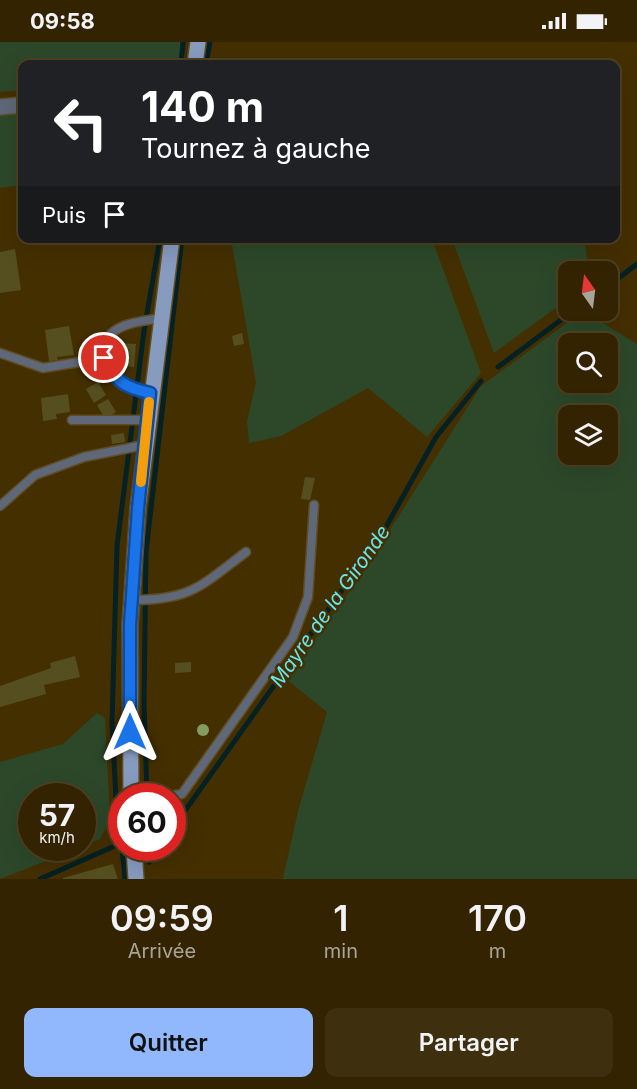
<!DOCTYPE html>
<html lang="fr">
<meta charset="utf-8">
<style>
body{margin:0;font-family:Inter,sans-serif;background:#3e2f0f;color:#f1f3f6;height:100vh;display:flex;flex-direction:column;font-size:22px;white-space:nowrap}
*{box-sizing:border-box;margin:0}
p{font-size:20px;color:#a9a499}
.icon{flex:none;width:33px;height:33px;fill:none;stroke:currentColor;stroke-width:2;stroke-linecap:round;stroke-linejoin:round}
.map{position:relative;height:837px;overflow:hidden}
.side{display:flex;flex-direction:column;background:#332300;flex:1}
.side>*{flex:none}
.banner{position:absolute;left:18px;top:18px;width:602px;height:183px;border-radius:12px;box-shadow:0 6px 24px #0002,0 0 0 2px #4e4022;background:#202124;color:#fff;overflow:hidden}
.needle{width:39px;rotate:346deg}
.buttons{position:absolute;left:558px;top:219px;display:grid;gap:12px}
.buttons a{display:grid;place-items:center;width:60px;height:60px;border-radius:12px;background:#332300;box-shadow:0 6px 24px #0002,0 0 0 2px #4e4022;font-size:30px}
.speed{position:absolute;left:18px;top:741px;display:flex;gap:12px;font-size:30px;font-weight:700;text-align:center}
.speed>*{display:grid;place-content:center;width:78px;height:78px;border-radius:50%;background:#332300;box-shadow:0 6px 24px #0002,0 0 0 2px #4e4022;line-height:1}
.speed small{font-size:15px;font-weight:400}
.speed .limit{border:9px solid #d22;background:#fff;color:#111}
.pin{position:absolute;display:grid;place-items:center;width:51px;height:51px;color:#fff;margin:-26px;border:3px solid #fff;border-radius:50%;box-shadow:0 2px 6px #0007}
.me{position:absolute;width:66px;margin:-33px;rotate:0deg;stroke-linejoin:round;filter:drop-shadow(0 0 4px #0008)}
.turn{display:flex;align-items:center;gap:21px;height:126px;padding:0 24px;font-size:27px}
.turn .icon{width:78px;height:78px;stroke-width:2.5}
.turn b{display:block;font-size:42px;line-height:51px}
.then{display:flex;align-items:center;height:57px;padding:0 24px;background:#0003;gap:12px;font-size:22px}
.eta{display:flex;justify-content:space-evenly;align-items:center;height:102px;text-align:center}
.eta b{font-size:36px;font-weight:600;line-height:42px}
.cta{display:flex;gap:12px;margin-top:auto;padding:12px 24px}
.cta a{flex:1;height:69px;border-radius:12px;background:#91b8fd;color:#111;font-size:24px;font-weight:600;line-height:69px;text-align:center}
.cta a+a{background:#3e2f0f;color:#f1f3f6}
.status{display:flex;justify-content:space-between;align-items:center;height:42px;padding:0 30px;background:#332300;direction:ltr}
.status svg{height:16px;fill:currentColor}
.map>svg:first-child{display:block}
</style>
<div class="status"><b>09:58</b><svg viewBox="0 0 49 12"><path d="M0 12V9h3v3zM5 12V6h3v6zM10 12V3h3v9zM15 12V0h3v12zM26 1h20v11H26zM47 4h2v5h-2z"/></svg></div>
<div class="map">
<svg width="637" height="837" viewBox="0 0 637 837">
<rect width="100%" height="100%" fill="#442f00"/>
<!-- green -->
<g fill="#2c4829" fill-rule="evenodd">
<polygon points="0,0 182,0 180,22 22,22 22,48 0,50"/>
<polygon points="22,68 22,143 0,146 0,70"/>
<polygon points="231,197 432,197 481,331 427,395 368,346 281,394 249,401 247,379 256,340"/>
<polygon points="452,197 584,197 589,229 568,230 568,257 494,311"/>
<path d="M583 269 637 302V837H283L298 769 327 670 286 637 362 532 481 344ZM568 302H608V340H568ZM568 374H608V412H568Z"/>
<polygon points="97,671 105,676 110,777 100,797 83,804 82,754 32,754 32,806 79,806 0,837 0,720 63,702"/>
</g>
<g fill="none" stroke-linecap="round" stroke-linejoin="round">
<!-- stream -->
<g stroke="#052123" stroke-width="5">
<polyline points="181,22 183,0"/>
<polyline points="206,22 210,0"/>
<polyline points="608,244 637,222"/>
<polyline points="498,325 574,268"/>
<polyline points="147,754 144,662 146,510 182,196"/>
<polyline points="172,787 382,492 436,395 481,339"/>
<polyline points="122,805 117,777 112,679 117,504 144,289 160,196"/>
<polyline points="122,806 125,837"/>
<polyline points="148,806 149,820"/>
<polyline points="149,820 159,806"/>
<polyline points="40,837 117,803 122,807"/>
</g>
</g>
<!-- building -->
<g fill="#554f1f">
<polygon points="15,207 21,248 0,251 0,210"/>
<polygon points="69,284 74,313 57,315 58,318 49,319 45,288"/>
<polygon points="242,291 244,302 234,304 232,294"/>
<polygon points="119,301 136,302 134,325 117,323"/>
<polygon points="98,340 106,353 94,361 86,347"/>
<polygon points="68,352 70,370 56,372 57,377 43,379 41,356"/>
<polygon points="108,357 116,370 105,377 97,363"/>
<polygon points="124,391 125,400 112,402 111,393"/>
<polygon points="305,435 315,436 310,458 301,457"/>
<polygon points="75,614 80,635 44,643 46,652 0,665 0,644 51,626 50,621"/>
<polygon points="191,620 191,630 175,631 175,621"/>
<polygon points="113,822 118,837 63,837 63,836"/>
</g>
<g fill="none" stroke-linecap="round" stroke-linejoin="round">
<!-- service casing -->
<g stroke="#604c21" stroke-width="11">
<g id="service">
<polyline points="0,311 43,326 104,316"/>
<path d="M150 351C143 349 134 349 128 346 109 338 95 307 112 291 124 280 145 279 161 276"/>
<polyline points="72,378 147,378"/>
<polyline points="0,464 35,433 84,415 144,403"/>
<path d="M132 558C191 558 201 544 246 510"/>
<polyline points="170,754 182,752 293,595 308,555 314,463"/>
</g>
</g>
<!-- minor casing -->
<g stroke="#604c21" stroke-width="18">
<polyline id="minor" points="0,65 22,63"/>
</g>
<!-- primary casing -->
<g stroke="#604c21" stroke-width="18">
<g id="primary">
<polyline points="195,22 198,0"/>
<polyline points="131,754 130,583 138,466 172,196"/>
<polyline points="134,806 136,837"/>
</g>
</g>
<!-- service -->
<use href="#service" stroke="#5e6879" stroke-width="8"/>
<!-- minor -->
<use href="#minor" stroke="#5e6879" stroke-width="15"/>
<!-- primary -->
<use href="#primary" stroke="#879bbf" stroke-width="15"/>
</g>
<!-- trees -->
<circle fill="#839c60" cx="203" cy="688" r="6"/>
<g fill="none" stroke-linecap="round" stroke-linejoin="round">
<!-- route casing -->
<g stroke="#114b97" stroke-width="15">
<path id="route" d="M104 316C117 340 123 345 150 351L138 466 130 583V690"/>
</g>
<!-- route -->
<use href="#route" stroke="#1a73e8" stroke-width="10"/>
<!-- slow -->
<polyline stroke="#f59e0b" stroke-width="10" points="141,440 149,360"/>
</g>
<g text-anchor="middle" stroke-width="5" stroke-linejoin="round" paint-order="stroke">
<!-- water labels -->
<g font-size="20" font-style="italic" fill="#66e7f0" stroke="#442f00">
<text transform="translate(330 564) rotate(-55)" y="7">Mayre de la Gironde</text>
</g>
</g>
</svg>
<div class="buttons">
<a><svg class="needle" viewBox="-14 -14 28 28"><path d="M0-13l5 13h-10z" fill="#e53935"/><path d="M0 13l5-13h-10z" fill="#a9a499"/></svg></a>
<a><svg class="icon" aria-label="search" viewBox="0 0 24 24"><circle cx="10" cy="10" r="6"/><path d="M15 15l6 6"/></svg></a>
<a><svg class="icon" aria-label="layers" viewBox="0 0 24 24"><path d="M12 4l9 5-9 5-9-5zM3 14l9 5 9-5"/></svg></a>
</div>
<div class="speed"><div>57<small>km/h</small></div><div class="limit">60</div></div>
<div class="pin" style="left:104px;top:316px;background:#d93025"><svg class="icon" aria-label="arrive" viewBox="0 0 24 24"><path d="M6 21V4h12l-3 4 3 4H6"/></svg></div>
<svg class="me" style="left:130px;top:690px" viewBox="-20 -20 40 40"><path d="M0-17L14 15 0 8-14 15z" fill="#1a73e8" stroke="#fff" stroke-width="4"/></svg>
<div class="banner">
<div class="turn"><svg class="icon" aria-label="left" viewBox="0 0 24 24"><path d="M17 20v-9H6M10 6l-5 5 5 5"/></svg><div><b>140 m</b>Tournez à gauche</div></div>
<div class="then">Puis<svg class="icon" aria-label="arrive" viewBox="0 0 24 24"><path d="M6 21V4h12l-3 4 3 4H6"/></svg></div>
</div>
</div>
<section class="side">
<div class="eta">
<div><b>09:59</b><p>Arrivée</p></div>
<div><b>1</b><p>min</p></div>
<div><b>170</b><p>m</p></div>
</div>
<div class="cta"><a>Quitter</a><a>Partager</a></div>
</section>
